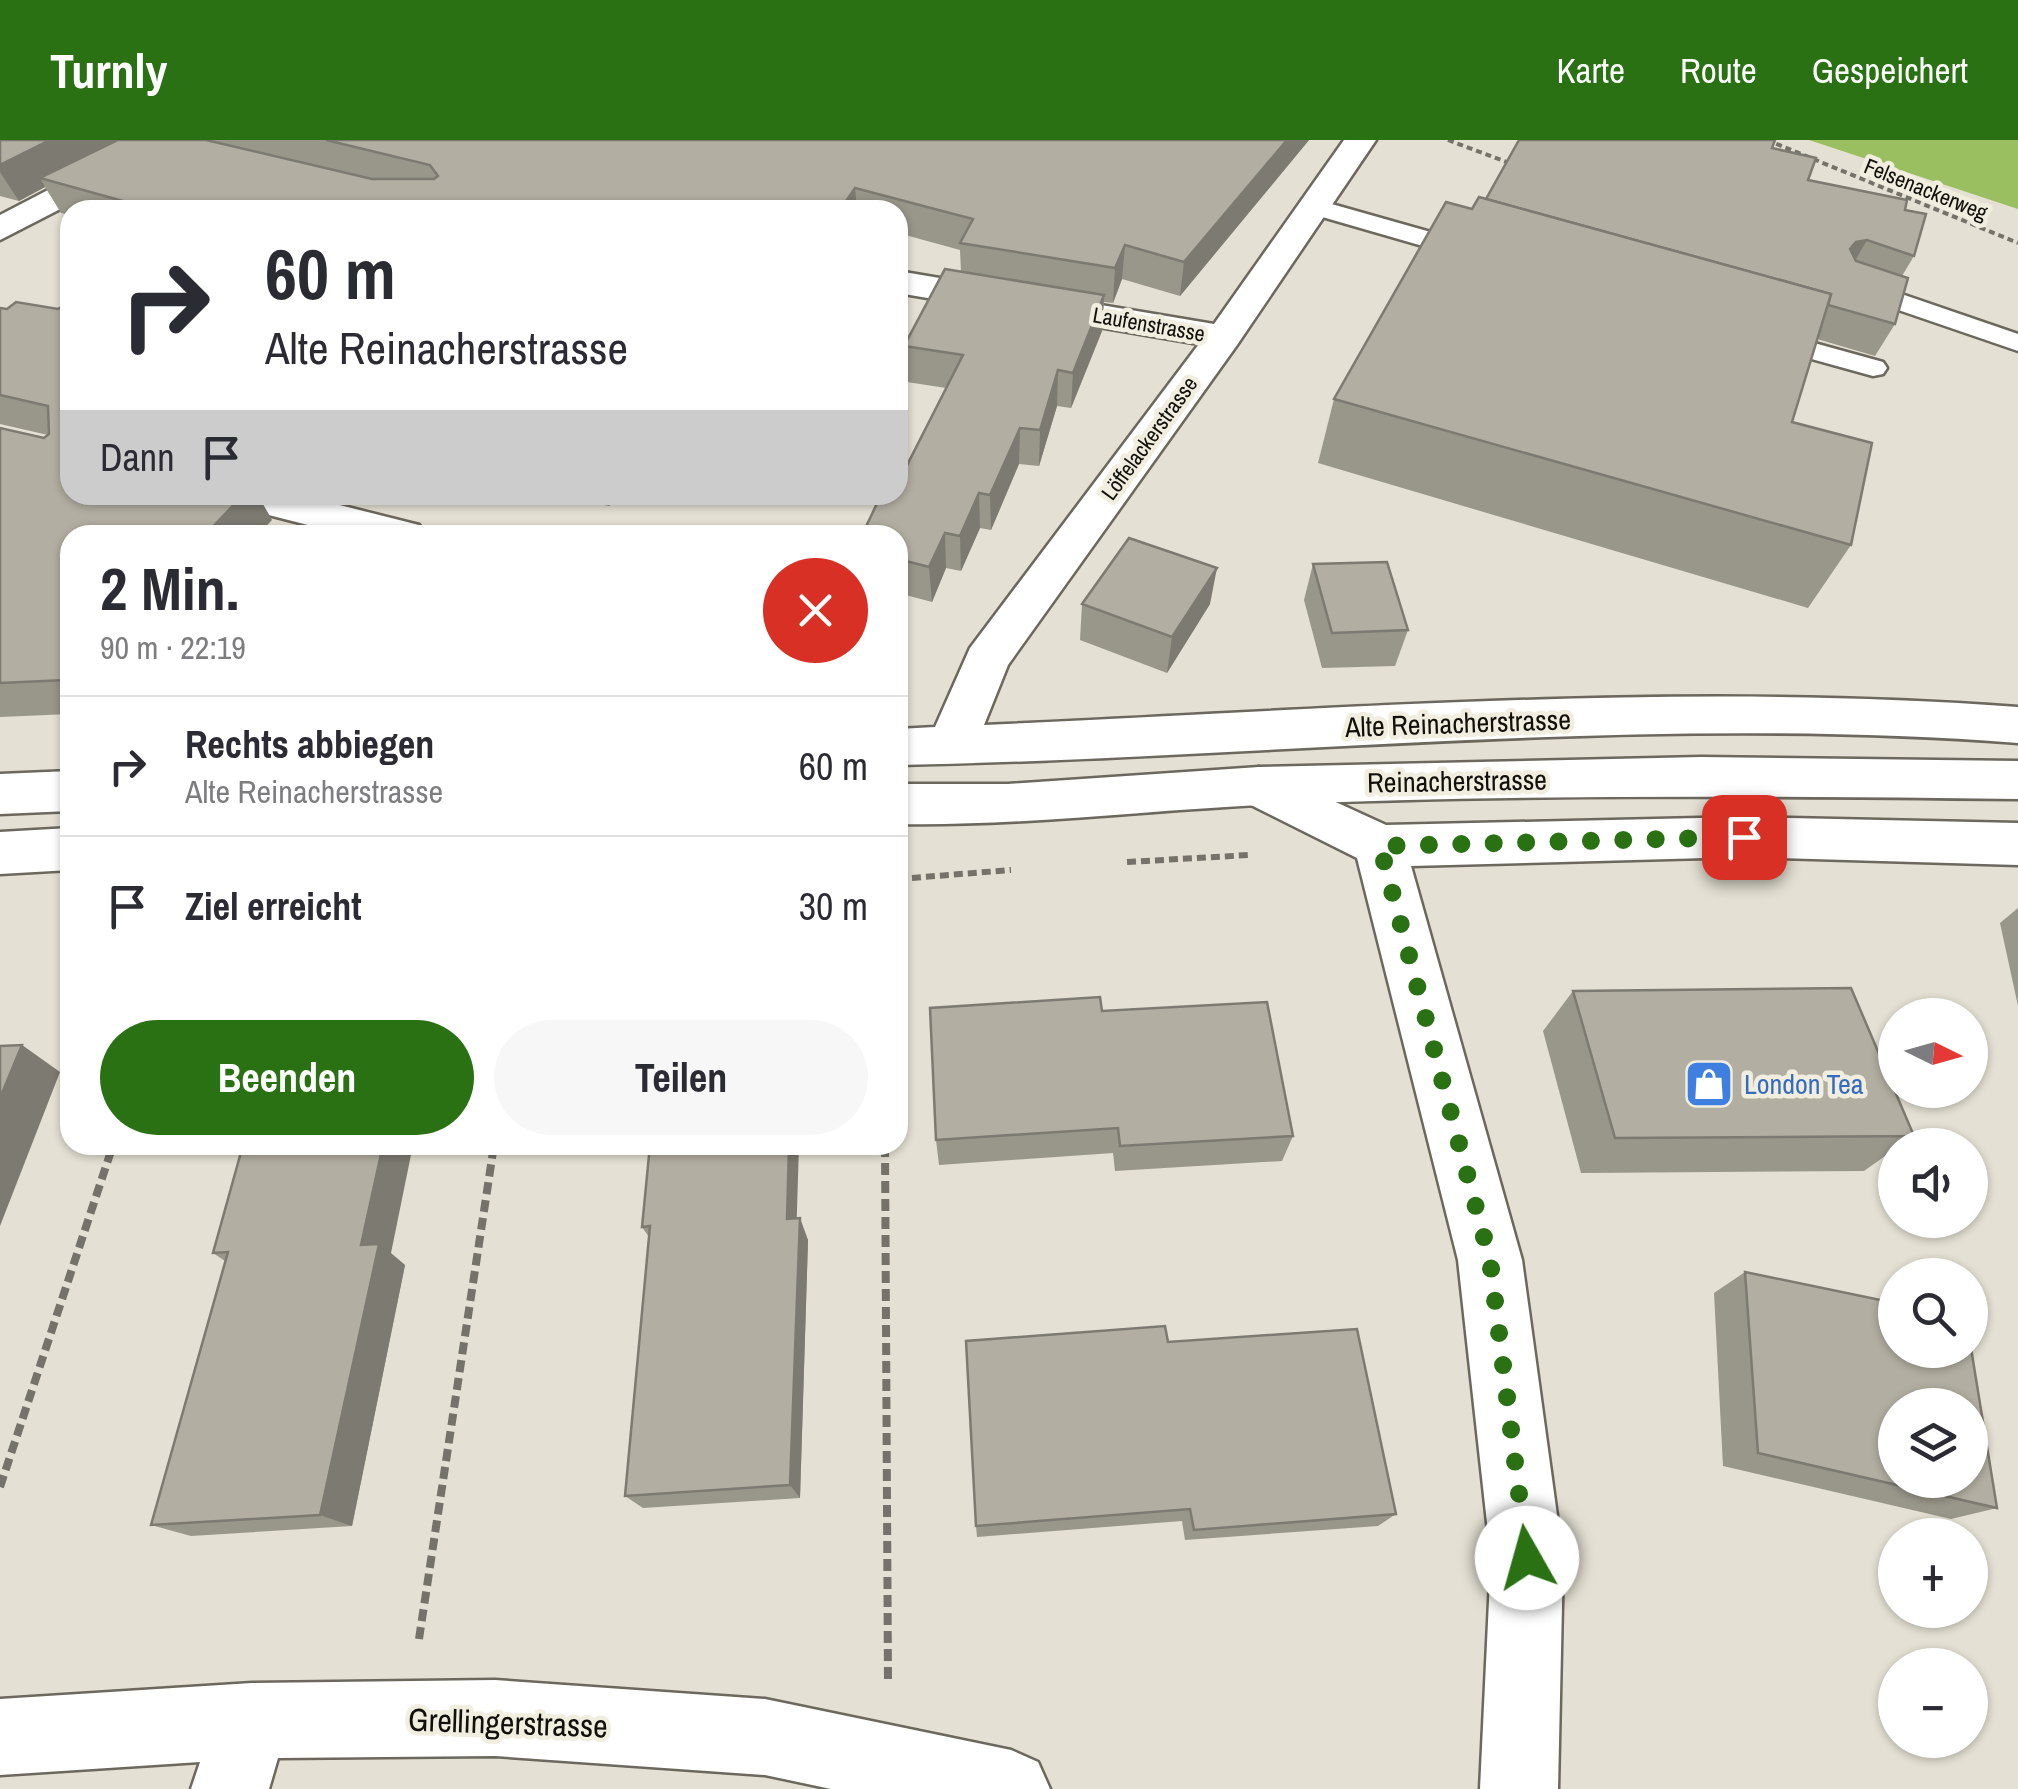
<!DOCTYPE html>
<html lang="de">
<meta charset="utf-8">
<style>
body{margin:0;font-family:"Archivo Narrow",sans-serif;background:#f7f7f7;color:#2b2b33;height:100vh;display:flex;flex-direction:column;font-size:38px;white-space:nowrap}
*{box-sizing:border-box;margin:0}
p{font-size:32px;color:#7c7c81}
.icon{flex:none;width:55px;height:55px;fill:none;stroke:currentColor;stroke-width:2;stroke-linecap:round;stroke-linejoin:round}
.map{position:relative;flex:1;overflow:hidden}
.details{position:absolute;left:60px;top:385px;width:848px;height:630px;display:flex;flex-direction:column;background:#fff;border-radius:30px;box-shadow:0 2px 8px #0004}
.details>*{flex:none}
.hud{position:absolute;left:60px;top:60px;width:848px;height:305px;border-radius:30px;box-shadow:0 2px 8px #0004;background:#fff;color:#2b2b33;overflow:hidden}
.needle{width:65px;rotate:95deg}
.controls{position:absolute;left:1878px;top:858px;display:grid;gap:20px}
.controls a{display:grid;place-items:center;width:110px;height:110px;border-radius:50%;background:#fff;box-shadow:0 2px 8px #0004;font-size:50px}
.pin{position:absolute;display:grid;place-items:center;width:85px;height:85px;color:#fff;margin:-42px;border-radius:20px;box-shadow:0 5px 15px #0006}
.me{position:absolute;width:110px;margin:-55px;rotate:353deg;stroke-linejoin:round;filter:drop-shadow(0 0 8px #0008)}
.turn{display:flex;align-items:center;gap:35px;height:210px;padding:0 40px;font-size:45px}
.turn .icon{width:130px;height:130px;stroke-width:2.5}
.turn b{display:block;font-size:70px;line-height:85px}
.then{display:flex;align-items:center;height:95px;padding:0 40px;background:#0003;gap:20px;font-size:38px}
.round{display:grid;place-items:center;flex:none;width:105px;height:105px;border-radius:52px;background:#f7f7f7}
.headline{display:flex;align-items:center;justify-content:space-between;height:170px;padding:0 40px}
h1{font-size:60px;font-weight:800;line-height:75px}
.cta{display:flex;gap:20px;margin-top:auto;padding:20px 40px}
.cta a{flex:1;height:115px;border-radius:60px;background:#297113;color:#fff;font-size:40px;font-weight:800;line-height:115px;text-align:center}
.cta a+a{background:#f7f7f7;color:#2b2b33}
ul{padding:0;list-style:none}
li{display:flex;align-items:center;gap:30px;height:140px;padding:0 40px;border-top:2px solid #e1e1e2}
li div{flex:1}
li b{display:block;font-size:38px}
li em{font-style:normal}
header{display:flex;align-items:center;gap:60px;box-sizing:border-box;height:140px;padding:0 50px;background:#297113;color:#fff}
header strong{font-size:48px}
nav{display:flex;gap:55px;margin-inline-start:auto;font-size:35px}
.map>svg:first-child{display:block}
</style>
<header>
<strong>Turnly</strong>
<nav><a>Karte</a><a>Route</a><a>Gespeichert</a></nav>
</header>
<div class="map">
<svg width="2018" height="1649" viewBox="0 0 2018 1649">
<rect width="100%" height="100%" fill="#e4e0d3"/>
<!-- forest -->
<polygon fill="#99bf60" points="1809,0 2018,0 2018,69"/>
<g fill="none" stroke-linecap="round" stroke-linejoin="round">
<!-- lane casing -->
<g stroke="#6c685d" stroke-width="5">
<g id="lane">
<polygon points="1314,59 1487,108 1491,114 1478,122 1305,72 1301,67 1305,62"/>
<polygon points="1852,137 2018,194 2018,211 1843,151 1839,145 1843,139"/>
<polygon points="1764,189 1883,222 1887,228 1883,234 1873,236 1754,203 1750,197"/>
</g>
</g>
<!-- street casing -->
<g stroke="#6c685d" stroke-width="5">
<g id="street">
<polygon points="144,0 185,0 181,7 0,100 0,75"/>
<path d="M1344 0H1376L1237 205 1008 525 984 585C1326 570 1677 541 2018 567V603C1645 574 1271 618 898 625V589L935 587 970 508 1199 204 898 153V131L1214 184Z"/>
<polygon points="223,355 300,355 419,385 426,395 347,395 229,365"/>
<polygon points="1259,627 1386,685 1743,677 2018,683 2018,725 1743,717 1411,726 1522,1120 1563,1419 1558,1649 1480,1649 1491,1419 1458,1120 1357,718 1241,660 1234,646 1241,632"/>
<polygon points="70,631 70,671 0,674 0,634"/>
<polygon points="495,1540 765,1559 1011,1610 1038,1622 1050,1649 831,1649 765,1635 495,1616 278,1618 269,1649 191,1649 200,1622 0,1635 0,1559 252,1543"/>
</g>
</g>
<!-- primary casing -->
<g stroke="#6c685d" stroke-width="5">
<g id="primary">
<path d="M1701 617 2018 621V659C1766 656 1513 654 1260 665 1139 671 1019 686 898 684V644H1008L1259 627Z"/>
<polygon points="70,688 70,730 0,734 0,692"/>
</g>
</g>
<!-- path-far2 -->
<g stroke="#757269" stroke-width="4" stroke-dasharray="6 4" stroke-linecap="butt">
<polyline points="1448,0 1512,24"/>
<polyline points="1767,0 2018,103"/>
</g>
<!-- path-far1 -->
<g stroke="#757269" stroke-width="6" stroke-dasharray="9 5" stroke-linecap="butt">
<polyline points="1127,722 1249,715"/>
<polyline points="898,739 1011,730"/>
</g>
<!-- path -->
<g stroke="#757269" stroke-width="8" stroke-dasharray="12 6" stroke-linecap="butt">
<polyline points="885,1005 888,1542"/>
<polyline points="0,1347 113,1005"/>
<polyline points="419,1499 494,1005"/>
</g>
<!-- lane -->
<use href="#lane" fill="#fff" fill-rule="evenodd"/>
<!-- street -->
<use href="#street" fill="#fff" fill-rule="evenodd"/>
<!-- primary -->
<use href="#primary" fill="#fff" fill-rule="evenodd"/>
</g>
<!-- wall -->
<g fill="#99968a">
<polygon points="0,0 1309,0 1180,156 1122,139 1113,163 1104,162 1102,191 1071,268 1057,266 1039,326 1019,324 991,390 980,388 961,431 946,428 932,462 898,453 898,395 904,331 946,248 907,242 904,206 961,132 960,110 898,93 898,70 70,70 70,75 61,73 45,47 19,61 0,56"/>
<polygon points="1772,8 1808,40 1905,70 1914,116 1902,136 1895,184 1875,216 1817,199 1792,282 1851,405 1808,468 1318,323 1334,259 1486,59"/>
<polygon points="0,168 7,169 58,169 70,355 272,380 70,395 70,574 0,577 0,288 44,298 48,295 0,284"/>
<polygon points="555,355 617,355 609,366"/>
<polygon points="1313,424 1408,490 1395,526 1322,528 1304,460"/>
<polygon points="1082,464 1210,464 1167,533 1080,500"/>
<polygon points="2018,768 2018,866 2000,783"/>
<polygon points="1573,851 1914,996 1901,1005 1895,1005 1895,1009 1864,1031 1581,1033 1543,891"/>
<polygon points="1102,871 1293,996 1282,1021 1115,1031 1113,1013 939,1025 936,1000"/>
<polygon points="243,1005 405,1125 352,1386 191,1396 151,1385 225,1121 213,1113"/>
<polygon points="797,1078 808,1100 800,1358 643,1368 625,1356 649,1097 642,1087"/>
<polygon points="1745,1132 1997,1368 1951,1379 1723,1326 1714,1153"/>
<polygon points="1168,1202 1396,1374 1378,1386 1185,1400 1182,1381 977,1397 976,1386"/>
</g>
<!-- shaded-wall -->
<g fill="#7d7a71">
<polygon points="50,0 136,0 40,38 45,47 19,61 0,32 0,25"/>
<polygon points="1287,0 1309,0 1180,156 1184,122"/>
<polygon points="855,48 857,70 840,70"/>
<polygon points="1867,100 1849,131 1850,109 1856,102"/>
<polygon points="1125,105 1122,139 1113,163 1115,128"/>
<polygon points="1104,155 1102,191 1071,268 1073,233"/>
<polygon points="1058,230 1057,266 1039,326 1040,290"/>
<polygon points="1020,288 1019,324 991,390 990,355"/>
<polygon points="979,353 980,388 961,431 960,396"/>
<polygon points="243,355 258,355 272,380 258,395 205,395"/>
<polygon points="606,355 617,355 609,366"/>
<polygon points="945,393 946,428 932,462 929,427"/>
<polygon points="1217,428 1210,464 1167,533 1172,497"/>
<polygon points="22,905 60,932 0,1086 0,958"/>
<polygon points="383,1005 413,1005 391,1113 405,1125 352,1386 320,1375 361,1105"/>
<polygon points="789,1005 799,1005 796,1101 787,1079"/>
<polygon points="800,1078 808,1100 800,1358 790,1345"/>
</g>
<!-- building -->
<g fill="#b2aea1" stroke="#7d7a71" stroke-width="2.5" fill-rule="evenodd">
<polygon points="0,0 50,0 0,25"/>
<polygon points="118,0 206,0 372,39 434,39 438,36 430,25 326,0 1287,0 1184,122 1125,105 1115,128 960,103 973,79 855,48 840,70 155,70 40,38"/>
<polygon points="1519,0 1775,0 1772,8 1816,18 1808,40 1907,60 1905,70 1926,74 1914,116 1867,100 1856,102 1850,109 1856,121 1908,138 1895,184 1828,165 1831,154 1486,59"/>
<polygon points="1479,57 1831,154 1792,282 1872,303 1851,405 1334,259 1446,62 1472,69"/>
<polygon points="945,129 1104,155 1073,233 1058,230 1040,290 1020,288 990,355 979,353 960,396 945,393 929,427 898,419 898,395 862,395 881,355 898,355 898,330 904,331 963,215 904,206"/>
<polygon points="70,161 70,355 243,355 205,395 70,395 70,536 66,540 0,543 0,288 44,298 49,294 48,266 0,255 0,168 7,169 16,162 58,169"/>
<polygon points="1129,398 1217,428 1172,497 1082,464"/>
<polygon points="1387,422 1408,490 1332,493 1313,424"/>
<polygon points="1851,848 1914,996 1615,998 1573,851"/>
<polygon points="1100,857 1102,871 1267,862 1293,996 1120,1006 1118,988 936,1000 930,868"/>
<polygon points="22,905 0,958 0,906"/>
<polygon points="243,1005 383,1005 361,1105 379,1104 320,1375 151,1385 228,1112 213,1113"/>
<polygon points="650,1005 789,1005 787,1079 800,1078 790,1345 625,1356 650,1086 642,1087"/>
<path d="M1745 1132 1895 1163V1210H1970V1202L1997 1368 1758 1313ZM1895 1265H1970V1340H1895Z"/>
<polygon points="1165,1186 1168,1202 1357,1189 1396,1374 1194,1390 1190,1369 976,1386 966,1201"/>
</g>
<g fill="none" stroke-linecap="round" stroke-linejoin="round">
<!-- route -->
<polyline stroke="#297113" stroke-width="18" stroke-dasharray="0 32.4" points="1527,1418 1490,1120 1380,706 1744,697"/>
</g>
<!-- icons -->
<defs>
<g id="shop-square" transform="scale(2.5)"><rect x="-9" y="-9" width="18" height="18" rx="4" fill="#3f7fe0" stroke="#f1eee0"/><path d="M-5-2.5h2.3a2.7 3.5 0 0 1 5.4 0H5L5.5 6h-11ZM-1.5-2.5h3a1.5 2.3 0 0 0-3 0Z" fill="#fff"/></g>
</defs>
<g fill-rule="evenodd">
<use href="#shop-square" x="1709" y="944"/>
</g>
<g text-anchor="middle" stroke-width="9" stroke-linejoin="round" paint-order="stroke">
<!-- far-street labels -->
<g font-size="22" fill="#11100b" stroke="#f1eee0">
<text transform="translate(1926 49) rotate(22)" y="8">Felsenackerweg</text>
<text transform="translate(1149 184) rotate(10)" y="8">Laufenstrasse</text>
<text transform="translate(1149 298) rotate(-54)" y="8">Löffelackerstrasse</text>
</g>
<!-- street labels -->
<g font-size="28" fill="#11100b" stroke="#f1eee0">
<text transform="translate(1458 583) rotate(-2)" y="10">Alte Reinacherstrasse</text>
<text transform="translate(1457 641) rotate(-1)" y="10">Reinacherstrasse</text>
</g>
<!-- shop labels -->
<g font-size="28" fill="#366cbe" stroke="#f1eee0" text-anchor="start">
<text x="1744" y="954">London Tea</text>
</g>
<!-- near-street labels -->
<g font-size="32" fill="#11100b" stroke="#f1eee0">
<text transform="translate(508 1583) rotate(2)" y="11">Grellingerstrasse</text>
</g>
</g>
</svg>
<div class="controls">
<a><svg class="needle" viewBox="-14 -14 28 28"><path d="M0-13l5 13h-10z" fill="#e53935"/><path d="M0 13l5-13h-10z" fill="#7c7c81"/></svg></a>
<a><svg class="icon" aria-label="sound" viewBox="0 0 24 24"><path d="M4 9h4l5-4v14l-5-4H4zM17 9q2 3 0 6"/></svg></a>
<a><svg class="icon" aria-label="search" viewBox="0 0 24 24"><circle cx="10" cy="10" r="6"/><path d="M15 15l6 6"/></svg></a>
<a><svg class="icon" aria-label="layers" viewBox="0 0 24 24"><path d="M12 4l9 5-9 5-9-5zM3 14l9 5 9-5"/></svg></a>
<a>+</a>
<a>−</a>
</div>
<div class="pin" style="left:1744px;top:697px;background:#d93025"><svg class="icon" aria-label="arrive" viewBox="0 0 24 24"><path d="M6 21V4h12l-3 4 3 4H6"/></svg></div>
<svg class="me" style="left:1527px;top:1418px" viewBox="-20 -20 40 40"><circle r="19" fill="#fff"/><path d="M0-13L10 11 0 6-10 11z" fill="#297113"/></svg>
<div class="hud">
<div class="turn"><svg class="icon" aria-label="right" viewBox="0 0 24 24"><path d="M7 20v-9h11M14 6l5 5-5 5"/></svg><div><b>60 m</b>Alte Reinacherstrasse</div></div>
<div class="then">Dann<svg class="icon" aria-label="arrive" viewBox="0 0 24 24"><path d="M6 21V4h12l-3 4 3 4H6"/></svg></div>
</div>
<section class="details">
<div class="headline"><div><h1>2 Min.</h1><p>90 m · 22:19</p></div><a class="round" style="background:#d93025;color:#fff"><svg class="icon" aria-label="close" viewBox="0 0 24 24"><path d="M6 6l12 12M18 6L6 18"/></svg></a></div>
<ul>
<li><svg class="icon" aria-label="right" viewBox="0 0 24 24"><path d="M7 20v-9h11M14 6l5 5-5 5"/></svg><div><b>Rechts abbiegen</b><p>Alte Reinacherstrasse</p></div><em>60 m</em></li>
<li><svg class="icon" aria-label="arrive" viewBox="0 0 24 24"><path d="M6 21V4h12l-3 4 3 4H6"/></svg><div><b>Ziel erreicht</b></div><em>30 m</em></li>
</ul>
<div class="cta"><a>Beenden</a><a>Teilen</a></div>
</section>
</div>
